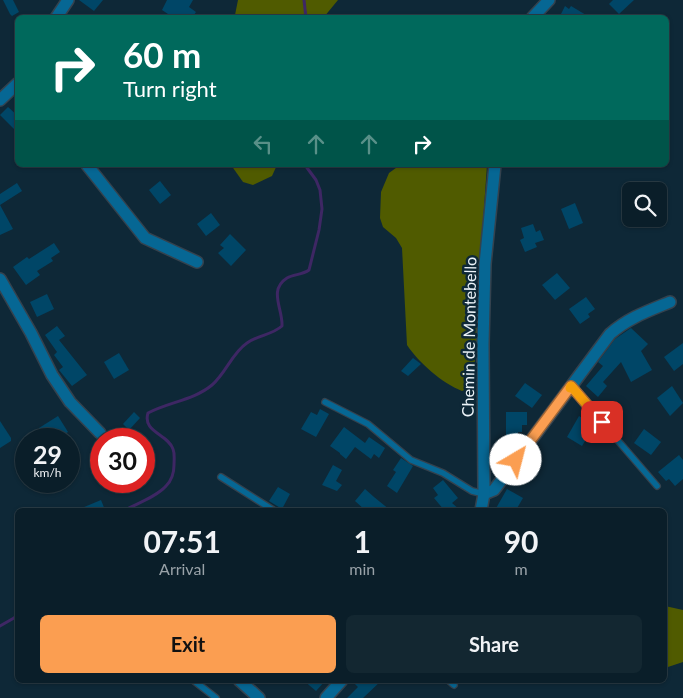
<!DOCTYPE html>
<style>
body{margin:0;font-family:Lato,sans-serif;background:#132731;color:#f1f3f6;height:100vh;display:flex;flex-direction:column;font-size:19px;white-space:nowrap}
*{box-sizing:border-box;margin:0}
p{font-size:16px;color:#99a2a8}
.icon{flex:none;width:28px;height:28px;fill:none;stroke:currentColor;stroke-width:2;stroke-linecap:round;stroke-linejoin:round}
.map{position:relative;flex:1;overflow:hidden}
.side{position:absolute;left:15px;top:508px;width:652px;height:175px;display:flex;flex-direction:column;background:#0a1e29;border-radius:8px;box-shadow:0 1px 4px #0004,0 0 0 1px #2a3c46}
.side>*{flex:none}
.top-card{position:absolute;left:15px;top:15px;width:654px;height:152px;border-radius:8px;box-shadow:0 1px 4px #0004,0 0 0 1px #2a3c46;background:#00695c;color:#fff;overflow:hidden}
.fabs{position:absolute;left:622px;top:182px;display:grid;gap:10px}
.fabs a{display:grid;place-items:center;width:45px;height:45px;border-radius:8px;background:#0a1e29;box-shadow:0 1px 4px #0004,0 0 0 1px #2a3c46;font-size:25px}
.speed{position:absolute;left:15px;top:428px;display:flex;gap:10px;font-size:25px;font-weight:700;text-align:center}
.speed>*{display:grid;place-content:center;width:65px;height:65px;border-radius:50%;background:#0a1e29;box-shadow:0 1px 4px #0004,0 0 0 1px #2a3c46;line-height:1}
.speed small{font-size:12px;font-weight:400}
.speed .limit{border:8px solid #d22;background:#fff;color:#111}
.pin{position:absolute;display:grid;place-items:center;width:42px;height:42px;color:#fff;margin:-21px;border-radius:10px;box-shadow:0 2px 8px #0006}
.me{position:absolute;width:55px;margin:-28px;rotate:37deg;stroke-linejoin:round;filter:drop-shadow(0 0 4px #0008)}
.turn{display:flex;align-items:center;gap:18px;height:105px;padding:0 25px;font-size:22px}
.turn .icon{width:65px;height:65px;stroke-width:2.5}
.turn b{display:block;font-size:35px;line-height:42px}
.lanes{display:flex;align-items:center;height:48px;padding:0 25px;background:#0003;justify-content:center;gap:25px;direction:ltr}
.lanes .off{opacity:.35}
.eta{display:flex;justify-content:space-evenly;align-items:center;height:85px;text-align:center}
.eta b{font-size:30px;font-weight:700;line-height:35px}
.cta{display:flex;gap:10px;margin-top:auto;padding:10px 25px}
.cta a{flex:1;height:58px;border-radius:8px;background:#fb9e51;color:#111;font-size:20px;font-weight:700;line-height:58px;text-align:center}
.cta a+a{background:#132731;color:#f1f3f6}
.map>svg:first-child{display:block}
</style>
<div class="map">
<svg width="683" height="698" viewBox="0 0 683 698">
<rect width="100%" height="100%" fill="#0e2837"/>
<!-- forest -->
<g fill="#505b00">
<polygon points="238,0 338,0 324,17 232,17 235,15"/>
<polygon points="231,165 277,165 272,176 253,185 243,182"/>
<path d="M400 165H487L482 237 476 280 477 333 474 372 472 384 469 388 462 391C442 383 419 363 407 345L402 248 396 238 383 227 380 218 381 192 389 173Z"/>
<polygon points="665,606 683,610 683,662 665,668"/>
</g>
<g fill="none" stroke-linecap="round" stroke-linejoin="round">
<!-- stream -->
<g stroke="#3e2764" stroke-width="3">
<polyline points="304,0 306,18"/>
<path d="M125 510C138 503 156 497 166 486 172 480 174 473 174 465 174 460 175 454 173 449 168 434 142 432 148 413 169 402 194 400 212 385 226 373 232 353 247 343 258 335 272 335 282 326 283 309 268 290 287 278 294 274 302 275 309 270L319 230 322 209 320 190 316 180 305 165"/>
<polyline points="0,626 14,618 18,614"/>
</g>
</g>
<!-- building -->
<g fill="#004667">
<polygon points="3,0 13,0 19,12 12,16 10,14"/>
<polygon points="79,0 103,0 94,11"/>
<polygon points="167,0 193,0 189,7 196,12 192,18 174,18 162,10"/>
<polygon points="613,0 634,0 619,14 609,4"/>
<polygon points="565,6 569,9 571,6 591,18 559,18"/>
<polygon points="8,107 18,116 18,133 0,115"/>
<polygon points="160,181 171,195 160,204 149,190"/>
<polygon points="17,183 22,191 0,205 13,229 0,235 0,194"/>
<polygon points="575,203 583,223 569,229 561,209"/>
<polygon points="211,213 220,225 206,236 197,224"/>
<polygon points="533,224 536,232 540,230 544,240 535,243 537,247 525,252 520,240 524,238 521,228"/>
<polygon points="230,234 246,250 231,266 218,253 224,248 220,245"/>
<polygon points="54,243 60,252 51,258 53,261 37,271 40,275 26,285 13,267 27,257 29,259"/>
<polygon points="557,273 570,288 555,300 542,285"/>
<polygon points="47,294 54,309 37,317 30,302"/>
<polygon points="586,297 595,309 588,314 590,317 580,324 569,309"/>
<polygon points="57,326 65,336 59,340 87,375 72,386 59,370 63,367 54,355 57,352 45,335"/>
<polygon points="631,328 648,344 641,351 652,370 631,382 621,362 603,382 607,386 598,397 586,386 603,366 598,362 615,339"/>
<polygon points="683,343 683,364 674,371 664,357"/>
<polygon points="119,353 129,370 114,379 104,362"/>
<polygon points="413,358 421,364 408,376 401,371"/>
<polygon points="525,383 542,395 532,408 515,396"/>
<polygon points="672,386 683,403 670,416 657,398"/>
<polygon points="608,406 622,421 614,429 600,413"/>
<polygon points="320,409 329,414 316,437 301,429 311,412 317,415"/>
<polygon points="134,412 140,418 129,430 123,424"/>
<polygon points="506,412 527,412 527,425 522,425 522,432 518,432 518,437 515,437 515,444 506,444"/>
<polygon points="58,416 68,432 57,439 48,439 39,428"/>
<polygon points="579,416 605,433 600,442 588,436 582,446 567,437"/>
<polygon points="0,421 11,438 11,441 0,448"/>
<polygon points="344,427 365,443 369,437 385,448 379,458 374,454 371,459 355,447 346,459 340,454 340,453 330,446"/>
<polygon points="644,429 661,442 651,455 634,443"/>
<polygon points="679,455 683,460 683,479 675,486 669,479 666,481 658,472"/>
<polygon points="401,458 413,466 397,493 387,486 396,472 393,470"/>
<polygon points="333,465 342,470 336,481 342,485 337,491 322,485"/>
<polygon points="443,480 458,498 452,503 460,510 444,510 434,498 438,495 433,488"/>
<polygon points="278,487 290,494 282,509 269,501"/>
<polygon points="365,489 374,497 390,510 365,510 355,501"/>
<polygon points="507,489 523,498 516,510 495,510"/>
<polygon points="101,500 105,510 77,510"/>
<polygon points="303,680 326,680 316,691"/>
<polygon points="351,680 382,680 363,698 347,698 358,687"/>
</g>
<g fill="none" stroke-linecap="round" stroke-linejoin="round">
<!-- lane casing -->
<g stroke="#34424e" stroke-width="8">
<g id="lane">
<polyline points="571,386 657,486"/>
<polyline points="325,402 368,424 411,460 443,473 472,491 484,494"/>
<polyline points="221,477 273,510"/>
<polyline points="193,680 216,698"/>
<polyline points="448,680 454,685"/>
</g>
</g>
<!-- street casing -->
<g stroke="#34424e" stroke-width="14">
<g id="street">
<polyline points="56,18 68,0"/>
<polyline points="532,18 549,0"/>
<polyline points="0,100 18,83"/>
<polyline points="87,165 145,238 197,262"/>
<polyline points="0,279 31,333 52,375 70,402 100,433"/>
<path d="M484 494 494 490 610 334C628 318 648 311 670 302"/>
<polyline points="481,510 484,494 483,344 485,264 495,165"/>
<polyline points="239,680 259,698"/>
<polyline points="326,698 342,680"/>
</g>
</g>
<!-- lane -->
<use href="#lane" stroke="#066794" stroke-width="5.5"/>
<!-- street -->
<use href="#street" stroke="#066794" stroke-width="11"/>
</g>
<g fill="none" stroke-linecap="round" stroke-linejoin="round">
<!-- route casing -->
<g stroke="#a36735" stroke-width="12">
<polyline id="route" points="516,460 571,386 602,422"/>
</g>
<!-- route -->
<use href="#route" stroke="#fb9e51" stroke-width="9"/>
<!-- slow -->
<polyline stroke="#f59e0b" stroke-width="9" points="570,388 571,386 588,406"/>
</g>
<g text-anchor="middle" stroke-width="5" stroke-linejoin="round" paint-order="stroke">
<!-- street labels -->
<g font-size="16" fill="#ecf4f9" stroke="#0e2837">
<text transform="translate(469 337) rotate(-89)" y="6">Chemin de Montebello</text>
</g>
</g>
</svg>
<div class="fabs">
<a><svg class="icon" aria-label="search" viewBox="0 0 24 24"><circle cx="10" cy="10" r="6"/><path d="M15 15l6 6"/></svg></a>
</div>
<div class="speed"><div>29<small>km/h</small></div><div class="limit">30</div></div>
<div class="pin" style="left:602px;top:422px;background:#d93025"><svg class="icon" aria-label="arrive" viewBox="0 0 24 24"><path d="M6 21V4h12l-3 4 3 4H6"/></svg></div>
<svg class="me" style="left:516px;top:460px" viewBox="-20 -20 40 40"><circle r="19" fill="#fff"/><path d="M0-13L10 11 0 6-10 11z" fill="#fb9e51"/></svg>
<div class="top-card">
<div class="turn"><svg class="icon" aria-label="right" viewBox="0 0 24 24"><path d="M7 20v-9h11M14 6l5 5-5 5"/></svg><div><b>60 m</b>Turn right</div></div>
<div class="lanes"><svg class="icon off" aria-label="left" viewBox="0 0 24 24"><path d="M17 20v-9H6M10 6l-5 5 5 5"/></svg><svg class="icon off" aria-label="ahead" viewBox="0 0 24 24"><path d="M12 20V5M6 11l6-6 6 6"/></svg><svg class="icon off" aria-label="ahead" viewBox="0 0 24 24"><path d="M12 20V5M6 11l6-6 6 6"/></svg><svg class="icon" aria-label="right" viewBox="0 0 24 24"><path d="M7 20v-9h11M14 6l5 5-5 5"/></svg></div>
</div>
<section class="side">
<div class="eta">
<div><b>07:51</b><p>Arrival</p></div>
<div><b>1</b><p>min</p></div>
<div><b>90</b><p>m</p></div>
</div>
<div class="cta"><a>Exit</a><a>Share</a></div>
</section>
</div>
